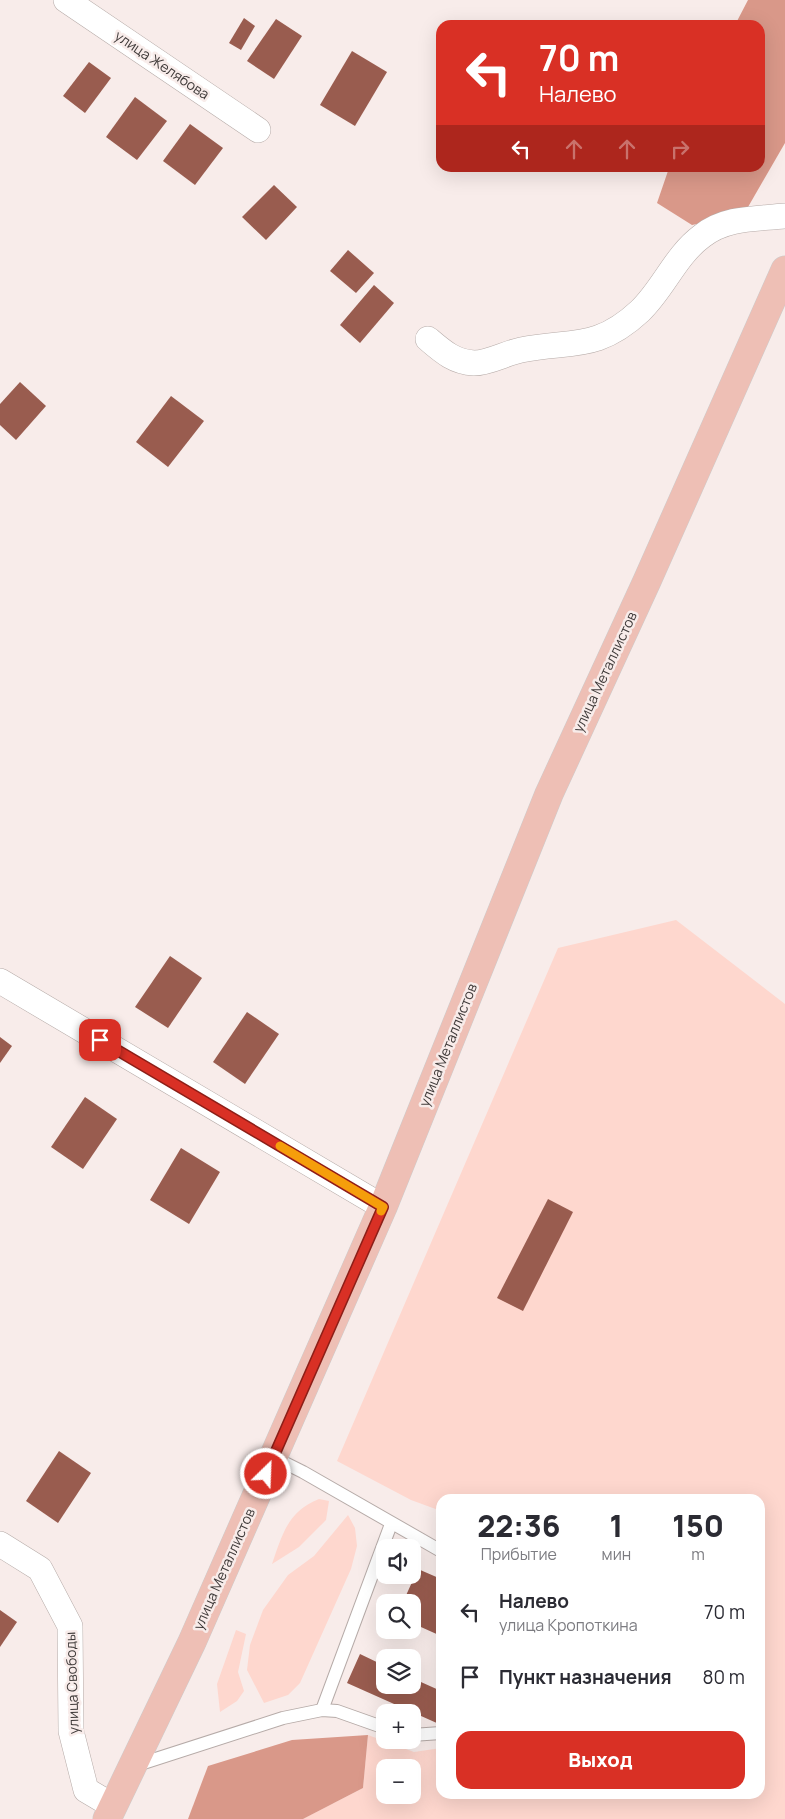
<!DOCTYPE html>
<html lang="ru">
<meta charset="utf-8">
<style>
body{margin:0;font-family:Manrope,sans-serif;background:#f2f2f3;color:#2b2b33;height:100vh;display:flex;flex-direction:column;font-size:19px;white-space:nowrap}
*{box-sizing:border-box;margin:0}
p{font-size:16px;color:#7c7c81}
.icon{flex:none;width:28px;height:28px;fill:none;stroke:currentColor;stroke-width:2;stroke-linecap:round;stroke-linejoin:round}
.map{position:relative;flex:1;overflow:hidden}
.sheet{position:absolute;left:436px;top:1494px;width:329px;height:305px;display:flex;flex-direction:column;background:#fff;border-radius:15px;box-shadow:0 5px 20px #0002}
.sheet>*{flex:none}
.banner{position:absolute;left:436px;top:20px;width:329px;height:152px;border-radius:15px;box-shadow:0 5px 20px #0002;background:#d93025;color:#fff;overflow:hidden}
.fabs{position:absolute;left:376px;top:1539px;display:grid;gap:10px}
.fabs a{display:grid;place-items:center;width:45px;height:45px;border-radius:10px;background:#fff;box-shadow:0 5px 20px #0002;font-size:25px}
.pin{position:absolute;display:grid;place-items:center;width:42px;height:42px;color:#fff;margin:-21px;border-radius:10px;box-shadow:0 2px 8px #0006}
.me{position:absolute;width:55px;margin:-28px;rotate:24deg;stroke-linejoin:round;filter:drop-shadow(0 0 4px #0008)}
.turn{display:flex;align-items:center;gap:18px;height:105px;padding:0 20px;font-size:22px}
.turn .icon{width:65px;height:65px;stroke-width:2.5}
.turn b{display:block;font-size:35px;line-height:42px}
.lanes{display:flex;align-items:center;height:48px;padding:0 20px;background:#0003;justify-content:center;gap:25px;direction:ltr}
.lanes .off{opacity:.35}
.eta{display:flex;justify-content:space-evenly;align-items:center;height:85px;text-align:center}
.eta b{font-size:30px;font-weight:800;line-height:35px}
.primary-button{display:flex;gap:10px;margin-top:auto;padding:10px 20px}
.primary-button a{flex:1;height:58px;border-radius:15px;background:#d93025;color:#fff;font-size:20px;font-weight:800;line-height:58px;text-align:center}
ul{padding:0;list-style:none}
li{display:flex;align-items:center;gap:15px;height:65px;padding:0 20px}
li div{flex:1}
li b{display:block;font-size:19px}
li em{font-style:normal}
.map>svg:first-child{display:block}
</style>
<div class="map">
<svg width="785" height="1819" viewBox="0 0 785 1819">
<rect width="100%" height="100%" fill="#f8ecea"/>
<!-- green -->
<g fill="#fed7ce" fill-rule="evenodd">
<path d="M676 920 785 1004V1819H303L363 1788 368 1735 414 1752 441 1748V1794H760V1499H441V1511L411 1500 337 1461 558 948ZM385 1768H412V1795H385Z"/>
<path d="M319 1499 329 1501 326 1520 299 1547 272 1564C282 1535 288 1511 319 1499Z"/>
<polygon points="348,1515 355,1528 357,1546 351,1569 300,1683 288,1695 264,1703 247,1670 250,1645 263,1610 288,1575 314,1556"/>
<polygon points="236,1630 246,1634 238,1672 244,1691 237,1701 220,1712 217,1684"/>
</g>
<!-- forest -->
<g fill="#d99889">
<polygon points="748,0 785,0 785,143 744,214 692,225 657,203 669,168 760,168 760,25 735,25"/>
<polygon points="368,1735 363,1788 303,1819 188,1819 208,1766 292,1740"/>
</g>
<!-- building -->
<g fill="#995c4f">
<polygon points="244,18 255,26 241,50 229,43"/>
<polygon points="276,19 302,36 274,79 247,61"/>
<polygon points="352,51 387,72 355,126 320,105"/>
<polygon points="89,62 111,78 85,113 63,96"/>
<polygon points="135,97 167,121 137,160 106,137"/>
<polygon points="190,124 223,148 195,185 163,161"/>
<polygon points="274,185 297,207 266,240 242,217"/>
<polygon points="348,250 374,273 356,293 330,271"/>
<polygon points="374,285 394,303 360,343 340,325"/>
<polygon points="20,382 46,406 16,440 0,425 0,404"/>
<polygon points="171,396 204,421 168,467 136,442"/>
<polygon points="170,956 202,978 168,1028 135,1007"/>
<polygon points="247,1012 279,1034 245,1084 213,1062"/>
<polygon points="0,1037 12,1046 0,1063"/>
<polygon points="85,1097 117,1119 83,1169 51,1147"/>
<polygon points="181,1148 220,1172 189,1224 150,1200"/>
<polygon points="548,1199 573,1212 523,1311 497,1298"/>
<polygon points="59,1451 91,1473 58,1523 26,1501"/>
<polygon points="418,1569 441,1579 441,1636 412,1623 412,1602 403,1602"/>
<polygon points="0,1610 17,1622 0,1647"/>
<polygon points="360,1654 385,1666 385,1685 412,1685 412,1678 441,1691 439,1724 347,1683"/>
</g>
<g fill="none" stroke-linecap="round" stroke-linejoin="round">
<!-- lane casing -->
<g stroke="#b6aba8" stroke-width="14">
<g id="lane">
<polyline points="273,1457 303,1472 441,1551"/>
<polyline points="322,1710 391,1524"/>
<polyline points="412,1735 441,1733"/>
<polyline points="134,1766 283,1718 322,1710 337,1711 385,1728"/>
</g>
</g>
<!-- street casing -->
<g stroke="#b6aba8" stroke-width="26">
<g id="street">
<polyline points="66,0 258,130"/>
<path d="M428 339C442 351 454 362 474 363 489 363 506 353 521 350 572 340 597 351 640 311 664 288 675 256 702 236 726 217 756 219 785 216"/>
<polyline points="0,981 383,1207"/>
<polyline points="0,1544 40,1569 70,1626 71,1731 86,1790 113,1806"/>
</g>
</g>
<!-- primary casing -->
<g stroke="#cdcccc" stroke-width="29">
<polyline id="primary" points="107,1819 192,1642 383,1207 549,794 647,581 785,270"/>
</g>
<!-- lane -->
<use href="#lane" stroke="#fff" stroke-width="12"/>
<!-- street -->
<use href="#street" stroke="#fff" stroke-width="25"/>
<!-- primary -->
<use href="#primary" stroke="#eebfb5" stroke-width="28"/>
</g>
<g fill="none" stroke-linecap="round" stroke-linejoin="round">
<!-- route casing -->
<g stroke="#8d1f18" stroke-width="12">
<polyline id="route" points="100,1040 383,1207 266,1474"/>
</g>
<!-- route -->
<use href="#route" stroke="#d93025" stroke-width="9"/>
<!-- slow -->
<polyline stroke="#f59e0b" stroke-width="9" points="280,1146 383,1207 381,1211"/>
</g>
<g text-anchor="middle" stroke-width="5" stroke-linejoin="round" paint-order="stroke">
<!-- street labels -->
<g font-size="14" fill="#3f3a39" stroke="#f8ecea">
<text transform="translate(162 65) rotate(34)" y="5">улица Желябова</text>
<text transform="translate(605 672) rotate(-65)" y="5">улица Металлистов</text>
<text transform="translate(448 1045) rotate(-68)" y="5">улица Металлистов</text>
<text transform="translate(224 1569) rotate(-66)" y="5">улица Металлистов</text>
<text transform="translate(72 1683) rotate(-92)" y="5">улица Свободы</text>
</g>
</g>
</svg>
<div class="fabs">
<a><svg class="icon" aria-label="sound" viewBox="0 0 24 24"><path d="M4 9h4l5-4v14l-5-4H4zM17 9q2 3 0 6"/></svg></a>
<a><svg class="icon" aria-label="search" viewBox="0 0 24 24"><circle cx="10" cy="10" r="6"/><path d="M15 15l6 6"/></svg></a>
<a><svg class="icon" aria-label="layers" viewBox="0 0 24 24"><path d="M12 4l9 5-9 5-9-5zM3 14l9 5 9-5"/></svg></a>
<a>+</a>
<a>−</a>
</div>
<div class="pin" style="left:100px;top:1040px;background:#d93025"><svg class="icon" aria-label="arrive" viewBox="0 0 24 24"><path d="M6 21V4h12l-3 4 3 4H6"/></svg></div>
<svg class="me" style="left:266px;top:1474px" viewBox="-20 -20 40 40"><circle r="17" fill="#d93025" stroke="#fff" stroke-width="3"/><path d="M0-11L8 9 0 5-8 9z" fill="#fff"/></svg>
<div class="banner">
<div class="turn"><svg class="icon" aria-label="left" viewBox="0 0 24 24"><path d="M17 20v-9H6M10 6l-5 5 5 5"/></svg><div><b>70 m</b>Налево</div></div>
<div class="lanes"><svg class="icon" aria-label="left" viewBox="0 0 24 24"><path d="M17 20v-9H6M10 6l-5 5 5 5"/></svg><svg class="icon off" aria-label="ahead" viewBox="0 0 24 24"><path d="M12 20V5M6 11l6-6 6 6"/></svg><svg class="icon off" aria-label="ahead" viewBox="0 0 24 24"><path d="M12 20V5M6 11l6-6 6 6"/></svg><svg class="icon off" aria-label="right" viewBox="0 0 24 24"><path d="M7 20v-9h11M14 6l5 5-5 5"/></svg></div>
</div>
<section class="sheet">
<div class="eta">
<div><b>22:36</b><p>Прибытие</p></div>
<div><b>1</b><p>мин</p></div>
<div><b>150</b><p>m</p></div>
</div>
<ul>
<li><svg class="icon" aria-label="left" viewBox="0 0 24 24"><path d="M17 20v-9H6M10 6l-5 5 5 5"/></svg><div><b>Налево</b><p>улица Кропоткина</p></div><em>70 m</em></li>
<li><svg class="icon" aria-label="arrive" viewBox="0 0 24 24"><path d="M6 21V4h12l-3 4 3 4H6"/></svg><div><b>Пункт назначения</b></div><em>80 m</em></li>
</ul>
<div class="primary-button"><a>Выход</a></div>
</section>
</div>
